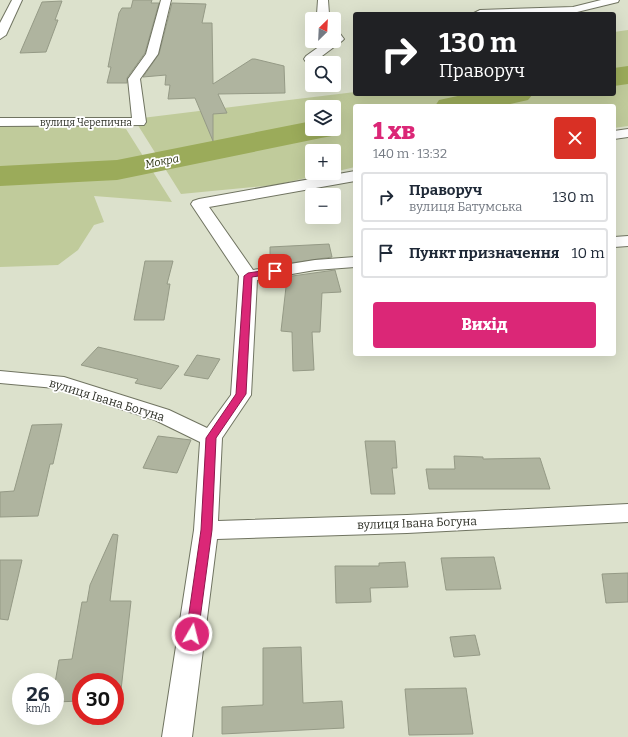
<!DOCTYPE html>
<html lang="uk">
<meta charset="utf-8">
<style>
body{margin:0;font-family:Bitter,serif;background:#f6f6f7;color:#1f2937;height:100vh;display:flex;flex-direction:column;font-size:15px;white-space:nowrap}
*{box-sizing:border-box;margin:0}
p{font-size:13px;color:#747a83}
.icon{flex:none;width:22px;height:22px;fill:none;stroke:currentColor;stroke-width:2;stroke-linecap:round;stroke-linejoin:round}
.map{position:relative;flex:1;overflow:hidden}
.sheet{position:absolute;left:353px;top:104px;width:263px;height:252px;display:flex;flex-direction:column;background:#fff;border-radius:4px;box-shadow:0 4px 16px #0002}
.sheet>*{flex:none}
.top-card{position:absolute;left:353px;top:12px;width:263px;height:84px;border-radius:4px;box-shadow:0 4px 16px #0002;background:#202124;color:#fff;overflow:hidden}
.needle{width:26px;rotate:24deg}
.tools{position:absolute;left:305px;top:12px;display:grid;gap:8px}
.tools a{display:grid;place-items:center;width:36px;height:36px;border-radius:4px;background:#fff;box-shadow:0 4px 16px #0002;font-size:20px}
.speed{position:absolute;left:12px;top:673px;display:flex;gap:8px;font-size:20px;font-weight:700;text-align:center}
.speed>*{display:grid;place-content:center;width:52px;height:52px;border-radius:50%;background:#fff;box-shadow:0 4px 16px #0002;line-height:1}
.speed small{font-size:10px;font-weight:400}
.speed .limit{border:6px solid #d22;background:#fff;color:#111}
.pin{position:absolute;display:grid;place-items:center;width:34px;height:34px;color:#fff;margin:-17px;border-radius:8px;box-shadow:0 2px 6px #0006}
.me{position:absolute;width:44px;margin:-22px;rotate:8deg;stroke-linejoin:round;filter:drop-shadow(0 0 3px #0008)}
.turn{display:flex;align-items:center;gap:14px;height:84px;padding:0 20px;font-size:18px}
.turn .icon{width:52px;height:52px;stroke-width:2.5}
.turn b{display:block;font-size:28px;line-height:34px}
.round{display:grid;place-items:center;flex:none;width:42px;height:42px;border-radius:4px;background:#f6f6f7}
.headline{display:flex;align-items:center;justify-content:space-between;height:68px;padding:0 20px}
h1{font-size:24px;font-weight:800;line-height:30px;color:#db2777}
.button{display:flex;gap:8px;margin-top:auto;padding:8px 20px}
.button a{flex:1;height:46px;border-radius:4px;background:#db2777;color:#fff;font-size:16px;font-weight:800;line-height:46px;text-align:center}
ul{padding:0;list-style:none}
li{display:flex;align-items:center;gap:12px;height:50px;margin:0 8px 6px;padding:0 12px;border:2px solid #e0e1e3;border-radius:4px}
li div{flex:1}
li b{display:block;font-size:15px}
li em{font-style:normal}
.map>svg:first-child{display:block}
</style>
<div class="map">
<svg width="628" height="737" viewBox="0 0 628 737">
<rect width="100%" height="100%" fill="#dce1cc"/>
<!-- green -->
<g fill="#c0cb9b" fill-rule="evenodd">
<path d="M628 30V126L614 128V106H355V167L334 172V151H312V173H328L275 185 181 194 134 119 355 92V94H614V32ZM312 107H334V129H312Z"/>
<polygon points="0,121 87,124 126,129 172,202 94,196 104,222 94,225 78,250 58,265 0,267"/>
</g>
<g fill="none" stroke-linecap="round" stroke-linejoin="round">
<!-- river -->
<g fill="#9bab5a" fill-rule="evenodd">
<polygon points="628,66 628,84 614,86 614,68"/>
<polygon points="467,94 533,94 528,100 501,106 435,106 439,100"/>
<polygon points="312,121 312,129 334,129 334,125 337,129 332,136 321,138 117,180 0,186 0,166 117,160"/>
</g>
</g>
<!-- building -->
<g fill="#afb49f" stroke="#959a86">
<polygon points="133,0 152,0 151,3 159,3 145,53 127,78 127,83 107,83 111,67 108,67 111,52 119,13 122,8 131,8"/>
<polygon points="62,1 55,20 58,20 46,52 20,53 42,2"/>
<polygon points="172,3 206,4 202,23 212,23 213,84 252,59 255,59 284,66 285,93 218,94 227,113 213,114 213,141 195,98 168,99 170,85 165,85 166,75 143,77 159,54"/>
<polygon points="329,244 332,257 270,266 270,247"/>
<polygon points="145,261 173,261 167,284 170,284 164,320 134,320"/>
<polygon points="335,270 341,292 322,293 320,332 312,332 314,370 293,371 292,332 281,331 286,287 271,287 271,279"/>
<polygon points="98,347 128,354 179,366 161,389 135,383 138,379 81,365"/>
<polygon points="197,355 220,359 208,379 184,375"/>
<polygon points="62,424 53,464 50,464 38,516 0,517 0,492 14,491 32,425"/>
<polygon points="158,436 191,440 177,473 143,468"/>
<polygon points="365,441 395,441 397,468 392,468 395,494 371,494"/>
<polygon points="454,456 483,457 483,459 540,458 550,489 429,489 426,469 455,469"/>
<polygon points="113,534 118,535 110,601 131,601 120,699 115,699 115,682 81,682 81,701 55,702 55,683 59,660 72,659 82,602 87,602 90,585"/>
<polygon points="494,557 501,589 446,590 441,558"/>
<polygon points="0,560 22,560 8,620 0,619"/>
<polygon points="405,562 408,587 370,588 371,602 336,603 335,566 379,566 379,563"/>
<polygon points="628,573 628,602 606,603 602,574"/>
<polygon points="475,635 480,655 454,657 450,637"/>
<polygon points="301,647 303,703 342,701 344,728 222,734 222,707 263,705 263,648"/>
<polygon points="466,688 473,734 409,735 405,689"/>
</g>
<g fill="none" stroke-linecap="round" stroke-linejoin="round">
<!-- minor casing -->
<g stroke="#707461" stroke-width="2">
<g id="minor">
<polygon points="12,0 22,0 6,35 0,39 0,23"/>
<polygon points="161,0 171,0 158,54 140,79 146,122 144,125 0,126 0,118 132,118 128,79 146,54"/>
<polygon points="318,0 328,0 329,14 332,19 320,19 317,14"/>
<polygon points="601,0 619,0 618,2 573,13 474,13 480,10 573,7"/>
<polygon points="334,30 338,31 344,39 342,41 314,62 306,62 304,59 306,56 327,41 334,41"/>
<polygon points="628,129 628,137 614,139 614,131"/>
<polygon points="355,171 355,181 209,207 253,270 315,260 355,257 355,267 315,270 257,280 251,395 222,438 218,521 407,515 628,504 628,522 407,533 217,539 192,737 162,737 194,530 200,442 155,420 55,388 0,383 0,371 64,377 169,410 207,428 231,395 239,276 191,204 193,201 199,199"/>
<polygon points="628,236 628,246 614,247 614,237"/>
</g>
</g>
<!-- minor -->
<use href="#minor" fill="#fff" fill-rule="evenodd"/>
</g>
<!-- route -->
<polygon fill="#db2777" stroke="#8e194d" points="275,269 278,270 278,273 252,277 246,394 216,438 212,530 198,634 196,638 192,639 188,638 186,634 201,530 206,438 236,394 244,276 248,273"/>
<g text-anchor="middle" stroke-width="3.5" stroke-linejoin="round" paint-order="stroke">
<!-- far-street labels -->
<g font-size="10" fill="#2e3027" stroke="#fff">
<text x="86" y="126">вулиця Черепична</text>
</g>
<!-- far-water labels -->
<g font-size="11" font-style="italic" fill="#303714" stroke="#fff">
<text transform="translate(162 161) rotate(-11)" y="4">Мокра</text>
</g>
<!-- street labels -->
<g font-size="12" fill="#2e3027" stroke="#fff">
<text transform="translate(107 400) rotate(17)" y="4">вулиця Івана Богуна</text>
<text transform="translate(417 523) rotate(-2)" y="4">вулиця Івана Богуна</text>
</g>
</g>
</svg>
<div class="tools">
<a><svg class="needle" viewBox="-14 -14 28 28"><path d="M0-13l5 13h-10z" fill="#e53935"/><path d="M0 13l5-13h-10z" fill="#747a83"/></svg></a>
<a><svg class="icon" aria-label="search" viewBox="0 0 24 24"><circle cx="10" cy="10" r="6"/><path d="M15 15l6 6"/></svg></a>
<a><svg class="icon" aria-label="layers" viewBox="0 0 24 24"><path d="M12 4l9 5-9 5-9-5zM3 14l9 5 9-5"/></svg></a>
<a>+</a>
<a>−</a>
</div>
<div class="speed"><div>26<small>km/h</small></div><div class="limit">30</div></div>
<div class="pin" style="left:275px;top:271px;background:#d93025"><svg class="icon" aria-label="arrive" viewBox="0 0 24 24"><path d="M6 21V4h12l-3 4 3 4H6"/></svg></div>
<svg class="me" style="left:192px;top:634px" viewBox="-20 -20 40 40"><circle r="17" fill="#db2777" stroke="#fff" stroke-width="3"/><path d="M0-11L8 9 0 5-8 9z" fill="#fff"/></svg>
<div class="top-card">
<div class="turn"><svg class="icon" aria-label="right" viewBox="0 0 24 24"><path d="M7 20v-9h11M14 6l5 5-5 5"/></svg><div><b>130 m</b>Праворуч</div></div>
</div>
<section class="sheet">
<div class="headline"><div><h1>1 хв</h1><p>140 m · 13:32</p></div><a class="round" style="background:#d93025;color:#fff"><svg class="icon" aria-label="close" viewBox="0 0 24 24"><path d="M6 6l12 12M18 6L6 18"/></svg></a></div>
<ul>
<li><svg class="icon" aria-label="right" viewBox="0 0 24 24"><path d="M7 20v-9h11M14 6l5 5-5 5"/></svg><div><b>Праворуч</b><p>вулиця Батумська</p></div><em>130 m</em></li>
<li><svg class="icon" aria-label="arrive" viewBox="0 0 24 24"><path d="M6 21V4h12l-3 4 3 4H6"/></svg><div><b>Пункт призначення</b></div><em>10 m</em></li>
</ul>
<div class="button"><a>Вихід</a></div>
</section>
</div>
